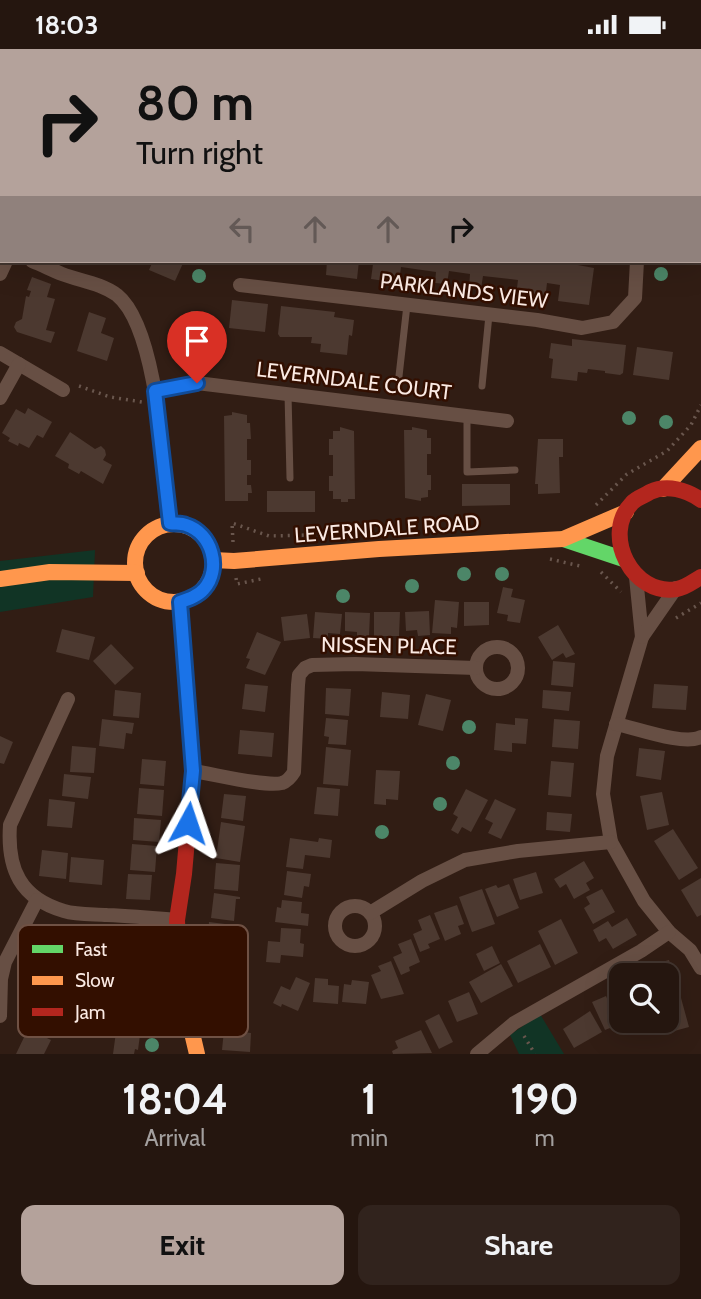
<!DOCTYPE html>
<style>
body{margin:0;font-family:Cabin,sans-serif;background:#31231d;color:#f1f3f6;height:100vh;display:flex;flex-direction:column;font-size:26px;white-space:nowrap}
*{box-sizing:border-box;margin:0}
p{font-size:23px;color:#a39f9e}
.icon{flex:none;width:38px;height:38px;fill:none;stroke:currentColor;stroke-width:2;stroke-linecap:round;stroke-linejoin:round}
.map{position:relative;height:1005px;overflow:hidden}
.drawer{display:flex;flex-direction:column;background:#25160f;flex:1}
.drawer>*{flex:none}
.guide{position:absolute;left:0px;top:0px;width:702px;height:214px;box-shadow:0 7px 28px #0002,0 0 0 2px #42352f;background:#b4a29b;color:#111;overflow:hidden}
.tools{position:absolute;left:609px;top:914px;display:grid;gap:14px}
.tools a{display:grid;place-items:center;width:70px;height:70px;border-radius:14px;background:#25160f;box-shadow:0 7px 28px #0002,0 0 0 2px #42352f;font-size:35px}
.pin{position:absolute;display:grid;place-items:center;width:60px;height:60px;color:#fff;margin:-72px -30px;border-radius:50% 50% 50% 0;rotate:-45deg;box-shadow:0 0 7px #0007}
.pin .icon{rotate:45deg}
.me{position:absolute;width:77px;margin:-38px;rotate:5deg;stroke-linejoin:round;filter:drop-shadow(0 0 5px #0008)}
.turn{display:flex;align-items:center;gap:24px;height:147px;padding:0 21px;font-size:32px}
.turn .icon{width:91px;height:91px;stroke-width:2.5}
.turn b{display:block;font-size:49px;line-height:60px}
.lanes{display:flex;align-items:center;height:66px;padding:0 21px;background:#0003;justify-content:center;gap:35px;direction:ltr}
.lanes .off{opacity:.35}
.eta{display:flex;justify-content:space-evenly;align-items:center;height:119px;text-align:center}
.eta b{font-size:42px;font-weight:700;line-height:49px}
.cta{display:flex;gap:14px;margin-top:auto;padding:14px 21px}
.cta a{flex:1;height:80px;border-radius:14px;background:#b4a29b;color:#111;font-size:28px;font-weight:700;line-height:80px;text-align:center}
.cta a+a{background:#31231d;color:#f1f3f6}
.status{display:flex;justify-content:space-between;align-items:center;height:49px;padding:0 35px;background:#25160f;direction:ltr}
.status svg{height:19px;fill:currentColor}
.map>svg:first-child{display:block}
</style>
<div class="status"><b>18:03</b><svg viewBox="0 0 49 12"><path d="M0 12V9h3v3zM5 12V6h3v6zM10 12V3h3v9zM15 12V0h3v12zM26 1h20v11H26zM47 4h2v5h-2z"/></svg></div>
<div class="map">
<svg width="701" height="1005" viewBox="0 0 701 1005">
<rect width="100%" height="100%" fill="#311d14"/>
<!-- green -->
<g fill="#113425">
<polygon points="95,501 93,548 0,563 0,512"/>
<polygon points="540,965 564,1005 519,1005 510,986"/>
</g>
<!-- forest -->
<polygon fill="#215942" points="152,0 568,0 569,2 150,2"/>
<!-- building -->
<g fill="#4c3930">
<polygon points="153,212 184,212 175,232 149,221"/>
<polygon points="327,212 359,212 357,230 326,226"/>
<polygon points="362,212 556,212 594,219 589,256 558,252 560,236 547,234 545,251 516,247 518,231 483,227 481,240 469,239 470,225 449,222 447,235 435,234 436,223 401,218 399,234 371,230 373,215 361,214"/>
<polygon points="32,228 51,235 47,248 55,250 46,281 55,283 51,294 17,283 14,278 16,273 22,270 26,247 29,248 31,242 27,241"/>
<polygon points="232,251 268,255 265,283 229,279"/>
<polygon points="281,257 335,263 334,268 354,271 352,287 349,286 347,306 320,303 321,295 311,294 312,288 280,288 278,285"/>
<polygon points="89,263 106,269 101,284 114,289 107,312 77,302"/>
<polygon points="572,290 626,296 623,324 620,326 605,324 605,322 588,320 587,324 578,323 577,332 551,329 553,310 549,309 551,294 572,297"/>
<polygon points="637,298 673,303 669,331 633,326"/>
<polygon points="28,359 52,373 43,389 37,386 29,399 19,394 18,397 8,392 10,389 2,384 16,360 25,365"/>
<polygon points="232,363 247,366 247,374 250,374 251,390 247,390 247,411 251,411 251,426 247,426 247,436 251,436 252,444 248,444 248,452 225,452 224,367 232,366"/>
<polygon points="340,378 354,382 355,450 348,450 348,453 341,453 341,450 333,450 333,442 329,442 329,427 333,427 333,406 329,406 329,390 333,390 333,382 340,382"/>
<polygon points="412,378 427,381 427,389 431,389 431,405 427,405 427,426 431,426 431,441 428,441 428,448 421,449 421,452 405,449 404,381 412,381"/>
<polygon points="70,383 95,400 101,397 105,401 106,406 103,411 112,416 103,435 81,422 79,425 68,419 69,415 55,407"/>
<polygon points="538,390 563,390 563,408 559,408 560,444 538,445 538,435 535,435"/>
<polygon points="462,435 510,435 510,456 462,457"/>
<rect x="267" y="442" width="48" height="21"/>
<polygon points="503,538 513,540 511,548 525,551 520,574 507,572 508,566 497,564"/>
<polygon points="435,551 459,553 457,579 451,578 451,585 432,584"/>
<polygon points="464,553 489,553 489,576 464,577"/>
<polygon points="429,562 430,586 418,587 417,581 406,582 405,563"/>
<polygon points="315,563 342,565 340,585 328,584 328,590 313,589"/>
<polygon points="345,563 370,564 369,588 357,587 357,583 345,582"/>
<polygon points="374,563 400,563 399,587 374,587"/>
<polygon points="307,565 310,589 284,592 281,568"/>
<polygon points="558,576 575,605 566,609 563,604 552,611 538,588"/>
<polygon points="62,580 95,588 89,611 56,603"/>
<polygon points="257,583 281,593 265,626 246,619 250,610 246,609"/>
<polygon points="111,595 134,619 115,636 93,612"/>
<polygon points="553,612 575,614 573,638 551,636"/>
<polygon points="245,635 268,637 265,663 242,660"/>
<polygon points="654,635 688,637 686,661 652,659"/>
<polygon points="326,639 351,640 349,667 325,665"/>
<polygon points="115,641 141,644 139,669 113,667"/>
<polygon points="543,641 571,643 569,662 542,659"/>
<polygon points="382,643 410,646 408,670 380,668"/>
<polygon points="426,645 451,651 443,682 418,676"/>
<polygon points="326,669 348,671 346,696 328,695 329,688 324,687"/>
<polygon points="515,669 528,670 526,695 512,694 512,703 494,701 496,674 515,676"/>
<polygon points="102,670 134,674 132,685 126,684 124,700 99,697"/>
<polygon points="554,670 580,672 578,700 552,698"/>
<polygon points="240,681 274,684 272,708 238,705"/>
<polygon points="0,687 13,693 4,715 0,714"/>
<polygon points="72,697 96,699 94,724 70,723"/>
<polygon points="326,698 351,701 348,737 323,735"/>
<polygon points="639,699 665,702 661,731 636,727"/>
<polygon points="142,710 166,712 164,737 140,735"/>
<polygon points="551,712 574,714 571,748 548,746"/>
<polygon points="376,721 400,722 398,751 386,750 386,756 374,755"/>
<polygon points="64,725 91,728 88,750 62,747"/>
<polygon points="317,738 340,740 338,767 314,765"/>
<polygon points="139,739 164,741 162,767 137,765"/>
<polygon points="466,740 488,751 471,783 462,778 458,785 451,781 458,768 453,765"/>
<polygon points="662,743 669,776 647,781 640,747"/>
<polygon points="224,745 246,747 243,772 221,769"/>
<polygon points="49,750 75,753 72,779 47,777"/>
<polygon points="495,750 516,760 501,790 488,784 493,774 485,770"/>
<polygon points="547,763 572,765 570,783 546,781"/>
<polygon points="134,769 161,771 159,793 133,791"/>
<polygon points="221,773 245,777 240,813 216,809"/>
<polygon points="673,780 698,819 679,831 654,792"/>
<polygon points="290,789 318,793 319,789 332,791 330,809 305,806 303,820 286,818"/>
<polygon points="132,795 157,797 155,823 130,821"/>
<polygon points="42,801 68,804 66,830 39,827"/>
<polygon points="71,808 104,811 102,836 69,833"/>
<polygon points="584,812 594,829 586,834 590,841 574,850 566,835 560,839 554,830"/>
<polygon points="216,814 240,816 238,842 214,840"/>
<polygon points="287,822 311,825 309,838 304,837 302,849 284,846"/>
<polygon points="536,823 543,844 520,851 513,830"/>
<polygon points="128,825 152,826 150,851 126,850"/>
<polygon points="701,829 701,866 697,868 681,841"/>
<polygon points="509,835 519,859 497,868 485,840 496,836 498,839"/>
<polygon points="482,840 495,875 472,883 459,848"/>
<polygon points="602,840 615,863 593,875 584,859 590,855 586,848"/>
<polygon points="214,844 240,848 240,850 236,850 234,872 211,869"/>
<polygon points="282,851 302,853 301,864 309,865 308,877 275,873 277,858 281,859"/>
<polygon points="457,856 464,875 458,877 461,885 445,892 434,864"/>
<polygon points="430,866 440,890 428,895 430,899 420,903 413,885 422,881 418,871"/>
<polygon points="627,869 637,886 613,900 606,889 599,893 593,881 608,872 612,878"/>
<polygon points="561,870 578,904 555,916 538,882"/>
<polygon points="209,873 233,876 230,901 207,899"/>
<polygon points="281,879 301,880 300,894 304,895 303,908 281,906 280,914 266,913 268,892 280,893"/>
<polygon points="411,890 420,913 409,918 410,922 401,926 393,908 402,904 398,895"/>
<polygon points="540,895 551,918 518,934 507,912"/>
<polygon points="492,897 500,914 484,922 476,905"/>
<polygon points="669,911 672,922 665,926 647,926 644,918"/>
<polygon points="391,912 404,945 381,950 371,926 381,922 378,917"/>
<polygon points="501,915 513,937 481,954 469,933"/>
<polygon points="296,928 310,934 298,962 282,955 281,958 273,954 281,937 290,941"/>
<polygon points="315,929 328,930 328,936 339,937 338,955 313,953"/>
<polygon points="352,931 369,933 366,955 342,953 344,935 351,936"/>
<polygon points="469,943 478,965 457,973 448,952"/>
<polygon points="606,947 611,958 621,954 621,971 630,971 605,981 592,953"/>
<polygon points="681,949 689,978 667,984 663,971 667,971 667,953"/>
<polygon points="590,962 602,983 574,999 563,980"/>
<polygon points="439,965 453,993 439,1000 425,972"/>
<polygon points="28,980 51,991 44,1005 16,1005"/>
<polygon points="224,981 251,984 250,1003 222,1001"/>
<polygon points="421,981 432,1004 393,1005 392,1002 398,999 395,992"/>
<polygon points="116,983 140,986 138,1001 135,1000 134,1005 113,1005"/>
</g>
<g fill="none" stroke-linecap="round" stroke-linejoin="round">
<!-- path -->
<g stroke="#69564d" stroke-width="3.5" stroke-dasharray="2 5" stroke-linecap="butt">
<polyline points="700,87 701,86"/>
<polyline points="79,337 110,348 142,353"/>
<polyline points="596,456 627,425 667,402 691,376 701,356"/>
<polyline points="233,493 232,474 269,487 307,486"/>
<polyline points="550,510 580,517"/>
<polyline points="601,523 621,543"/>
<polyline points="236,529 237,535 261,530"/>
<polyline points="676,569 701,554"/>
<polyline points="524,987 535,1005"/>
</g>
<!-- lane -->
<g stroke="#674f44" stroke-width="7">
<polyline points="399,327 407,256"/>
<polyline points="482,337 489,266"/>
<polyline points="288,345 290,429"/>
<polyline points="467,367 467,423 515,421"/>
</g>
<!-- street -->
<g stroke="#674f44" stroke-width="14">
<polyline points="0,36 2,38"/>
<polyline points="700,108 701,108"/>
<polyline points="700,134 701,134"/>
<polyline points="0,196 2,197"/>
<path d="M32 212C42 216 52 221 62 225 80 232 101 234 117 246 158 279 164 422 170 474"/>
<polyline points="0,225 6,212"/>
<polyline points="240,236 537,271 582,279 613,273 635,249 637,212"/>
<polyline points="0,304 63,341"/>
<polyline points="155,342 197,334 507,372"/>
<polyline points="0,349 19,315"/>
<polyline points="636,528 642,588 607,707 603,745 611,793 644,852 669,883 690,901 701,919"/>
<polyline points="642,588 676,539"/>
<circle cx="497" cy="619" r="21"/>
<path d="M68 650 10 776C7 820 20 849 64 862 77 866 93 865 107 866 130 867 154 869 177 871"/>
<path d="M616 675C636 679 684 697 701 688"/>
<path d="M193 722C214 725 264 738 282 734 288 732 291 728 294 723L298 636 299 626 305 619 312 616 355 615 476 619"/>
<circle cx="355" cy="877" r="20"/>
<polyline points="370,864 422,832 465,811 518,802 611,793"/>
<polyline points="0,967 1,930 5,913 37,851"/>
<polyline points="477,1005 514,974 641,902 669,883"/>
</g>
<!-- fast -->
<polyline stroke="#63d668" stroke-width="16" points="563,490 623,510"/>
<!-- slow -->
<g stroke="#ff974d" stroke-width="16">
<polyline points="663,440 701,399"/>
<circle cx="174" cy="514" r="39"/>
<polyline points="213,511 234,512 379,500 563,490 626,463"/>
<polyline points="0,530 50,523 137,524"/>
<polyline points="178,893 180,933 197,1005"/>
</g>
<!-- jam -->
<g stroke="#b3261e" stroke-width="16">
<path d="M701 451C687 441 667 435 650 443 644 447 636 449 632 454 601 486 633 548 677 540 685 539 694 532 701 528"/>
<polyline points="178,893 177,871 184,825 193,722 180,553"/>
</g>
</g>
<!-- trees -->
<g fill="#4c8668">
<circle cx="661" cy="225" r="7"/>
<circle cx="199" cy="227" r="7"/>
<circle cx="194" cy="269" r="7"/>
<circle cx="629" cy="369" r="7"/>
<circle cx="666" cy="373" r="7"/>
<circle cx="464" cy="525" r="7"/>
<circle cx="502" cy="525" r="7"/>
<circle cx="412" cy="537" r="7"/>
<circle cx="343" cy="547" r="7"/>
<circle cx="469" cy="678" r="7"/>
<circle cx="453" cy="714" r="7"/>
<circle cx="440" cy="755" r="7"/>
<circle cx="382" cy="783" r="7"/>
<circle cx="152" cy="996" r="7"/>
</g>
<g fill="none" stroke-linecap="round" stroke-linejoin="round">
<!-- route casing -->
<g stroke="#114b97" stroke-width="18">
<path id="route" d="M188 774 193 722 180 553C189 550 198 547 204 540 222 520 212 484 186 476 181 474 175 475 170 474L155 342 197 334"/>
</g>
<!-- route -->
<use href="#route" stroke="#1a73e8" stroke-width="12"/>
</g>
<g text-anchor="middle" stroke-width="5" stroke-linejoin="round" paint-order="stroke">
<!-- street labels -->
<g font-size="21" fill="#fbeae3" stroke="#330f00">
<text transform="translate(464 242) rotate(7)" y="7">PARKLANDS VIEW</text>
<text transform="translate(354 332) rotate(7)" y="7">LEVERNDALE COURT</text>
<text transform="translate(387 480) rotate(-4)" y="7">LEVERNDALE ROAD</text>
<text transform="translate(389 597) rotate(1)" y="7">NISSEN PLACE</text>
</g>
</g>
<!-- legend -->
<rect x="18" y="876" width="230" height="112" rx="10" fill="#330f00" stroke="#6f5144" stroke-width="2"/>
<rect x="32" y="896" width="31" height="8" fill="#63d668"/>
<rect x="32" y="927" width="31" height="9" fill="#ff974d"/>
<rect x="32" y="959" width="31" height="8" fill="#b3261e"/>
<g font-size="19" fill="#fbeae3">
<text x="75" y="907">Fast</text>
<text x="75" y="938">Slow</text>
<text x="75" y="970">Jam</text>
</g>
</svg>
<div class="tools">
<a><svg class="icon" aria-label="search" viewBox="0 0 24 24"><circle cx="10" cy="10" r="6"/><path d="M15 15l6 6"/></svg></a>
</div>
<div class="pin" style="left:197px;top:334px;background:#d93025"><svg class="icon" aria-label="arrive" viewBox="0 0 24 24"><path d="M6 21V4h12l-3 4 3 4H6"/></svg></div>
<svg class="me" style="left:188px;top:774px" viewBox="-20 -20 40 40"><path d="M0-17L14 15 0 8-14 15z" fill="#1a73e8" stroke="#fff" stroke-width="4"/></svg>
<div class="guide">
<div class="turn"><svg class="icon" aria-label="right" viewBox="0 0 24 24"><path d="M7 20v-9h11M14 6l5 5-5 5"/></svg><div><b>80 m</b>Turn right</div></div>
<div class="lanes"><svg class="icon off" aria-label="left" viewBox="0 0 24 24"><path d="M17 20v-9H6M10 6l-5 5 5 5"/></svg><svg class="icon off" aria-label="ahead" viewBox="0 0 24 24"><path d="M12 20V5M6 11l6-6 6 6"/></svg><svg class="icon off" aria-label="ahead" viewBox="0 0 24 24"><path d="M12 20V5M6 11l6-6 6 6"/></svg><svg class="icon" aria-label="right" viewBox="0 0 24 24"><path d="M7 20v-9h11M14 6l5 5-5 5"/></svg></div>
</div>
</div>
<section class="drawer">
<div class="eta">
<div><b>18:04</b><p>Arrival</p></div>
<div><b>1</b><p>min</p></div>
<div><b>190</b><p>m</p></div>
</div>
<div class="cta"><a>Exit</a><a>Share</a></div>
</section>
